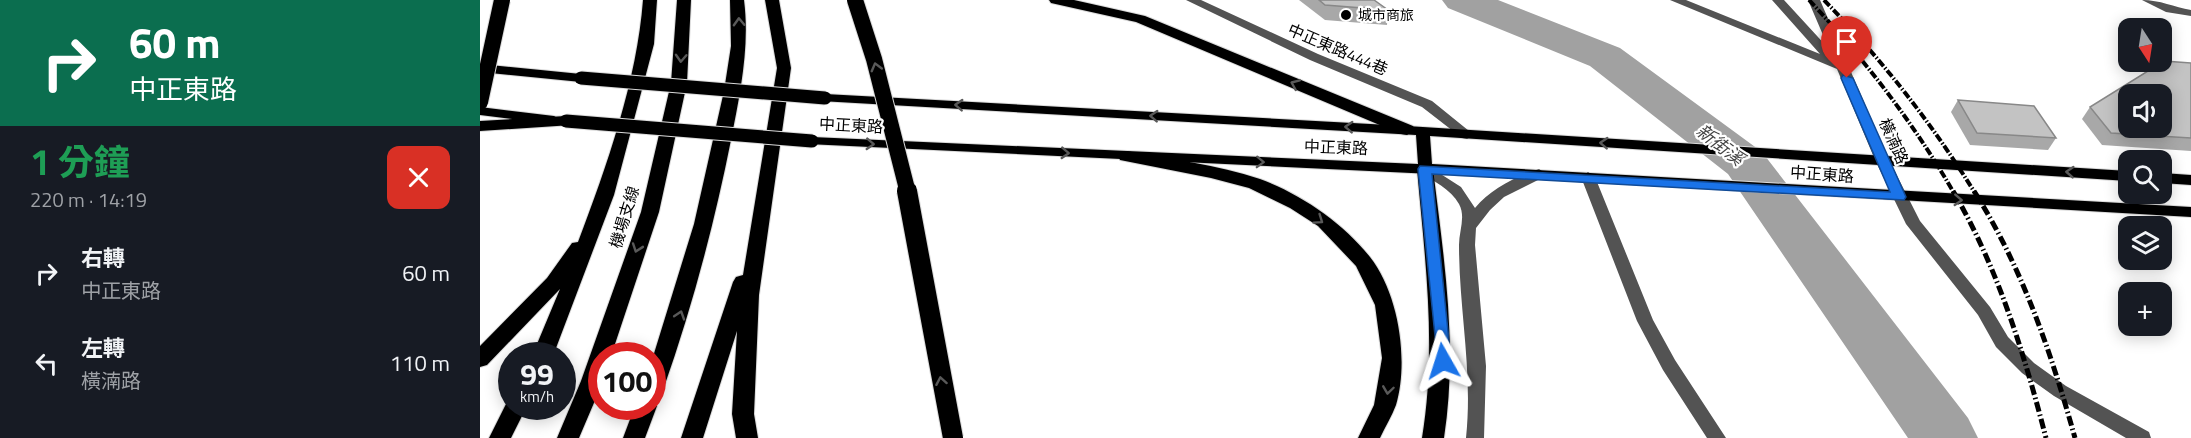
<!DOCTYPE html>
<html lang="zh-TW">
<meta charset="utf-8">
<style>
body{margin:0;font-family:"Titillium Web","Noto Sans TC",sans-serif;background:#20242c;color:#f1f3f6;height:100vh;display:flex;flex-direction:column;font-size:22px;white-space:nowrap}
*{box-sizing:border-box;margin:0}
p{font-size:20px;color:#9ea1a6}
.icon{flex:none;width:33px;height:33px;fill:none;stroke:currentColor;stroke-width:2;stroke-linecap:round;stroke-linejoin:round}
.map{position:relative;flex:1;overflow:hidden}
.panel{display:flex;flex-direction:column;background:#171b24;width:480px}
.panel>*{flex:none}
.banner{background:#0b6e4f;color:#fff;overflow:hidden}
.needle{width:39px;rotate:168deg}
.buttons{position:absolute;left:1638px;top:18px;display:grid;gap:12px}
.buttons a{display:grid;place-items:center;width:54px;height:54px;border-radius:12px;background:#171b24;box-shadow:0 3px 15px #0003;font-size:30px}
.speed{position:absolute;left:18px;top:342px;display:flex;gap:12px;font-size:30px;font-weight:700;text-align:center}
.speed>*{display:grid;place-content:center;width:78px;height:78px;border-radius:50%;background:#171b24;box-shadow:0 3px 15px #0003;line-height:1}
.speed small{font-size:15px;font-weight:400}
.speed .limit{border:9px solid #d22;background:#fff;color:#111}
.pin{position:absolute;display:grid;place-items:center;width:51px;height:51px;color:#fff;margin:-62px -26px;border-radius:50% 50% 50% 0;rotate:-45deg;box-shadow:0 0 6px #0007}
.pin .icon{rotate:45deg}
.me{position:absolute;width:66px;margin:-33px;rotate:354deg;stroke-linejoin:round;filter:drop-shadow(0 0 4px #0008)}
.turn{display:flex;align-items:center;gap:21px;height:126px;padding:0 30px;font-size:27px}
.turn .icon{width:78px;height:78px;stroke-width:2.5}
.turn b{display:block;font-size:42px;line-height:51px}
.round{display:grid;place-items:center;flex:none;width:63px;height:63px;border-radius:12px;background:#20242c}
.overview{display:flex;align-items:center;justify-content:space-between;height:102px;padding:0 30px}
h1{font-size:36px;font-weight:700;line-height:45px;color:#1e9e55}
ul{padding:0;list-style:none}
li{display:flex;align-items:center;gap:18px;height:90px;padding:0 30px}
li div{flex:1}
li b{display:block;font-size:22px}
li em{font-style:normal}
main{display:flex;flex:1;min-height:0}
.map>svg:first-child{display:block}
</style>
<main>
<section class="panel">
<div class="banner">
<div class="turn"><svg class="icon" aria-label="right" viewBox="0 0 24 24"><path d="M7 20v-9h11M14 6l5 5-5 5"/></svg><div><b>60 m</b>中正東路</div></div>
</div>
<div class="overview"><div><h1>1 分鐘</h1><p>220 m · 14:19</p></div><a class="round" style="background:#d93025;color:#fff"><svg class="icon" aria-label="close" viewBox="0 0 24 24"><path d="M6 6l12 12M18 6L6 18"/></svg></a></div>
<ul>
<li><svg class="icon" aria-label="right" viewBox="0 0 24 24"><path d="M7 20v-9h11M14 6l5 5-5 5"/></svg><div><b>右轉</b><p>中正東路</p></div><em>60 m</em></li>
<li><svg class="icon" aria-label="left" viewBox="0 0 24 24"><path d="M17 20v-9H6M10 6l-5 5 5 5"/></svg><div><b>左轉</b><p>橫湳路</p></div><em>110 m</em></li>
</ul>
</section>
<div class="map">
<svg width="1711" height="438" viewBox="0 0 1711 438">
<rect width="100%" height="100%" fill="#fff"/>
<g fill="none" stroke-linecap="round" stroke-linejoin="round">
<!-- river -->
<polygon fill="#a1a1a1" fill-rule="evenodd" points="962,0 1018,0 1140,48 1282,152 1488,418 1498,438 1428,438 1248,174 1110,66 968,8"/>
<!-- major casing -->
<g stroke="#dbdbdb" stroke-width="2">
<g id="major">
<polygon points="0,64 101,74 107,78 101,82 0,72"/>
<polygon points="345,94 927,126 1648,171 1648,181 950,136 952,164 1711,207 1711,217 1059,179 327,144 325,141 327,138 332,137 938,164 936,135 340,101 339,98"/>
<polygon points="0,107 74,116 81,120 74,124 0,115"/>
<polygon points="1682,173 1711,175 1711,185 1682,183"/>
</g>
</g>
<!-- highway casing -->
<g stroke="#dbdbdb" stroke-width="2">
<g id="highway">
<path d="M163 0H177L174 44 134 195 73 356H52L80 289 7 365 0 367V346L67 278 92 243 98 242C127 166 157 80 163 0Z"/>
<polygon points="197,0 211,0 207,83 179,212 131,356 122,356 122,384 99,438 77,438 101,381 161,212 191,83"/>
<path d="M250 0H264C270 47 260 94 251 140 234 225 212 308 183 390L180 396 172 399V360L214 224 244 91 251 46Z"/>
<polygon points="285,0 299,0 311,68 279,295 274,414 278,438 256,438 252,414 257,331 223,438 201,438 253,282 256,277 263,275 297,68"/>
<polygon points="569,0 594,0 665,16 933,126 935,130 927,135 921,134 656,22 571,3"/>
<polygon points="86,116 92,117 94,121 92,125 0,131 0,121"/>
<path d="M646 151C691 159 737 165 780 179 821 194 863 223 890 257 919 294 929 361 916 405 912 416 905 427 900 438H878L894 405 902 358 895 305 876 266 838 226 810 208 769 188 731 178 640 160 638 156Z"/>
<path d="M945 163 953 169C964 259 978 347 964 438H942C957 348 945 260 937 169Z"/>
<polygon points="32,398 32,406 47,406 31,438 9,438 28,400"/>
<polygon points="172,399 177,406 165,438 143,438 155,406 172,406"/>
</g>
</g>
<!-- minor -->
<g fill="#535353" fill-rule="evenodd">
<polygon points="706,0 721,0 838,54 952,101 994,135 987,139 982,138 942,107 830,60"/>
<polygon points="1190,0 1206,0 1340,54 1292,0 1304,0 1349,49 1328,0 1340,0 1409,160 1440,221 1510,307 1528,337 1554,363 1586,386 1669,432 1671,438 1646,438 1574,396 1542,373 1516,347 1498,315 1426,224 1395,160 1357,69"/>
<path d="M1662 0C1680 0 1694 7 1711 10V16L1686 12Z"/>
<path d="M945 164 981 187 995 208C1011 189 1036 176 1059 169L1066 174 1064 177 1024 197 1010 210 996 228 995 245 1006 366 1004 438H986C993 371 979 311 979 245 979 231 986 217 979 204 971 189 953 181 940 172L938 169Z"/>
<polygon points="1108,172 1115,177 1173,320 1195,360 1246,438 1227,438 1183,370 1157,321 1101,177"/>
</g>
<!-- major -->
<use href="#major" fill="#000" fill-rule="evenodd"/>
<!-- highway -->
<use href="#highway" fill="#000" fill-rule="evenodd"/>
<!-- rail-far1 -->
<g stroke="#000" stroke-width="4" stroke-dasharray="8 2 1.5 2" stroke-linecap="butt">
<path d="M1329 0C1385 60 1433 122 1474 193"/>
<path d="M1344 0C1402 60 1451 122 1495 193"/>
</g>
<!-- rail -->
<g stroke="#000" stroke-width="5" stroke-dasharray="10 3 1.5 3" stroke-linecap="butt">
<path d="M1473 191C1518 268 1544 353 1566 438"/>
<path d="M1494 191C1542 267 1571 352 1595 438"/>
</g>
<!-- major-bridge casing -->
<g stroke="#dbdbdb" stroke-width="15" stroke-linecap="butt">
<g id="major-bridge">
<polyline points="101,78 345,98"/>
<polyline points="86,121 332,141"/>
</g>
</g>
<!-- highway-bridge-far1 casing -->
<g stroke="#dbdbdb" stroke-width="18" stroke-linecap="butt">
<g id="highway-bridge-far1">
<polyline points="375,0 394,59 428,193"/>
<polyline points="0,102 22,0"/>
</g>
</g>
<!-- highway-bridge casing -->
<g stroke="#dbdbdb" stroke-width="22" stroke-linecap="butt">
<polyline id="highway-bridge" points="427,191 473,438"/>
</g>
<!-- major-bridge -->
<use href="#major-bridge" stroke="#000" stroke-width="13"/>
<!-- highway-bridge-far1 -->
<use href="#highway-bridge-far1" stroke="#000" stroke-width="16"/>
<!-- highway-bridge -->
<use href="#highway-bridge" stroke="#000" stroke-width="20"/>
</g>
<!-- wall -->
<g fill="#a8a8a8">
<polygon points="819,0 894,0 908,10 907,25 845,20"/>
<polygon points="1711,63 1711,151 1622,145 1602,119 1610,107"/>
<polygon points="1478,100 1576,138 1568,150 1490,145 1471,112"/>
</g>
<!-- building -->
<g fill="#c3c3c3" stroke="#888" stroke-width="1.5" fill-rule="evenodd">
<polygon points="839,0 894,0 908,10 845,5"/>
<path d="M1684 61 1711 63V138L1631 133 1610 107ZM1648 94H1682V128H1648Z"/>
<polygon points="1478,100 1554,106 1576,138 1497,133"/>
</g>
<!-- one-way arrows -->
<defs><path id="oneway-chevron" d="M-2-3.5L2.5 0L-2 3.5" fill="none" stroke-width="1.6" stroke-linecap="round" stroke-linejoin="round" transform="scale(1.5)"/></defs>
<g stroke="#595959">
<use href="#oneway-chevron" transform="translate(259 22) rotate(-92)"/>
<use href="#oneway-chevron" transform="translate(201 58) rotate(93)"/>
<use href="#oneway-chevron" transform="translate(396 67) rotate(-105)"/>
<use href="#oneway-chevron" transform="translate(815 84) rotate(-157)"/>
<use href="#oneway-chevron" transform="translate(479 105) rotate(-177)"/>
<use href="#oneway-chevron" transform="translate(674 116) rotate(-177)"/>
<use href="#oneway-chevron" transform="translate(869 127) rotate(-177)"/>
<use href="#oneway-chevron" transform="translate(1124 143) rotate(-177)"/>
<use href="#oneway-chevron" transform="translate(390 144) rotate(3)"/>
<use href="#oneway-chevron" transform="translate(585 153) rotate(3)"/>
<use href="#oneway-chevron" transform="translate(780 162) rotate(2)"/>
<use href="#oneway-chevron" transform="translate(1590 172) rotate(-176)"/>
<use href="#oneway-chevron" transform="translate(1478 200) rotate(3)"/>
<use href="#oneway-chevron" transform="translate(839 220) rotate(35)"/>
<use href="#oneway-chevron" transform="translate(157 248) rotate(109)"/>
<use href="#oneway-chevron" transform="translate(200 315) rotate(-72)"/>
<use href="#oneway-chevron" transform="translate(461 381) rotate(-100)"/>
<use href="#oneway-chevron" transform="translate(908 390) rotate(98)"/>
</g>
<!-- route -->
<polygon fill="#1a73e8" stroke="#114b97" stroke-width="1.5" points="1363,75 1373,78 1426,197 1424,200 952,174 971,361 963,367 958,365 938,169 940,166 1410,192 1361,78"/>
<!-- markers -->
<circle fill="#000" stroke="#fff" stroke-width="2" cx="866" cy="15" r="6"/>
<g text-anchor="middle" stroke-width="4.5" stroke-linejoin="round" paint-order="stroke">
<!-- far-poi labels -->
<g font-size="14" fill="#000" stroke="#fff" text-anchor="start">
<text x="878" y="20">城市商旅</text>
</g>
<!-- street labels -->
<g font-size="16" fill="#000" stroke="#fff">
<text transform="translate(858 49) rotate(23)" y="6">中正東路444巷</text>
<text transform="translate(371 125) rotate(3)" y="6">中正東路</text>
<text transform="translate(1414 141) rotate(66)" y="6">橫湳路</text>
<text transform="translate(856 147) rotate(2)" y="6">中正東路</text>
<text transform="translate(1342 174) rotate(4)" y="6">中正東路</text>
<text transform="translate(144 217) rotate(-73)" y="6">機場支線</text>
</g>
<!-- water labels -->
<g font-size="18" font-style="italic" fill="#424242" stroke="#fff">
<text transform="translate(1240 145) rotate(38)" y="6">新街溪</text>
</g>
</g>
</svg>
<div class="buttons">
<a><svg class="needle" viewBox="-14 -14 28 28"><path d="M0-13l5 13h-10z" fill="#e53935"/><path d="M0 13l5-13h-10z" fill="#9ea1a6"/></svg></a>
<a><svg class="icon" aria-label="sound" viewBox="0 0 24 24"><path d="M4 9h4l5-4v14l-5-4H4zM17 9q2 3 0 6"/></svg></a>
<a><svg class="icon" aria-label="search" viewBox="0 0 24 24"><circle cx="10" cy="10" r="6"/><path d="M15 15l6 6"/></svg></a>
<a><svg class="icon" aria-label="layers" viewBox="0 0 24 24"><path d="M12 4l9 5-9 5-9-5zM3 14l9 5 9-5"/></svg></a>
<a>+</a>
</div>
<div class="speed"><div>99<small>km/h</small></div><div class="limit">100</div></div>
<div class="pin" style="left:1367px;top:78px;background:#d93025"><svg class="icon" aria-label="arrive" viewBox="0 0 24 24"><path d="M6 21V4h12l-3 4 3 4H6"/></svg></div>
<svg class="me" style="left:963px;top:361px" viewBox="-20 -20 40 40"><path d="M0-17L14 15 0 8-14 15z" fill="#1a73e8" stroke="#fff" stroke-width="4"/></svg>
</div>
</main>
